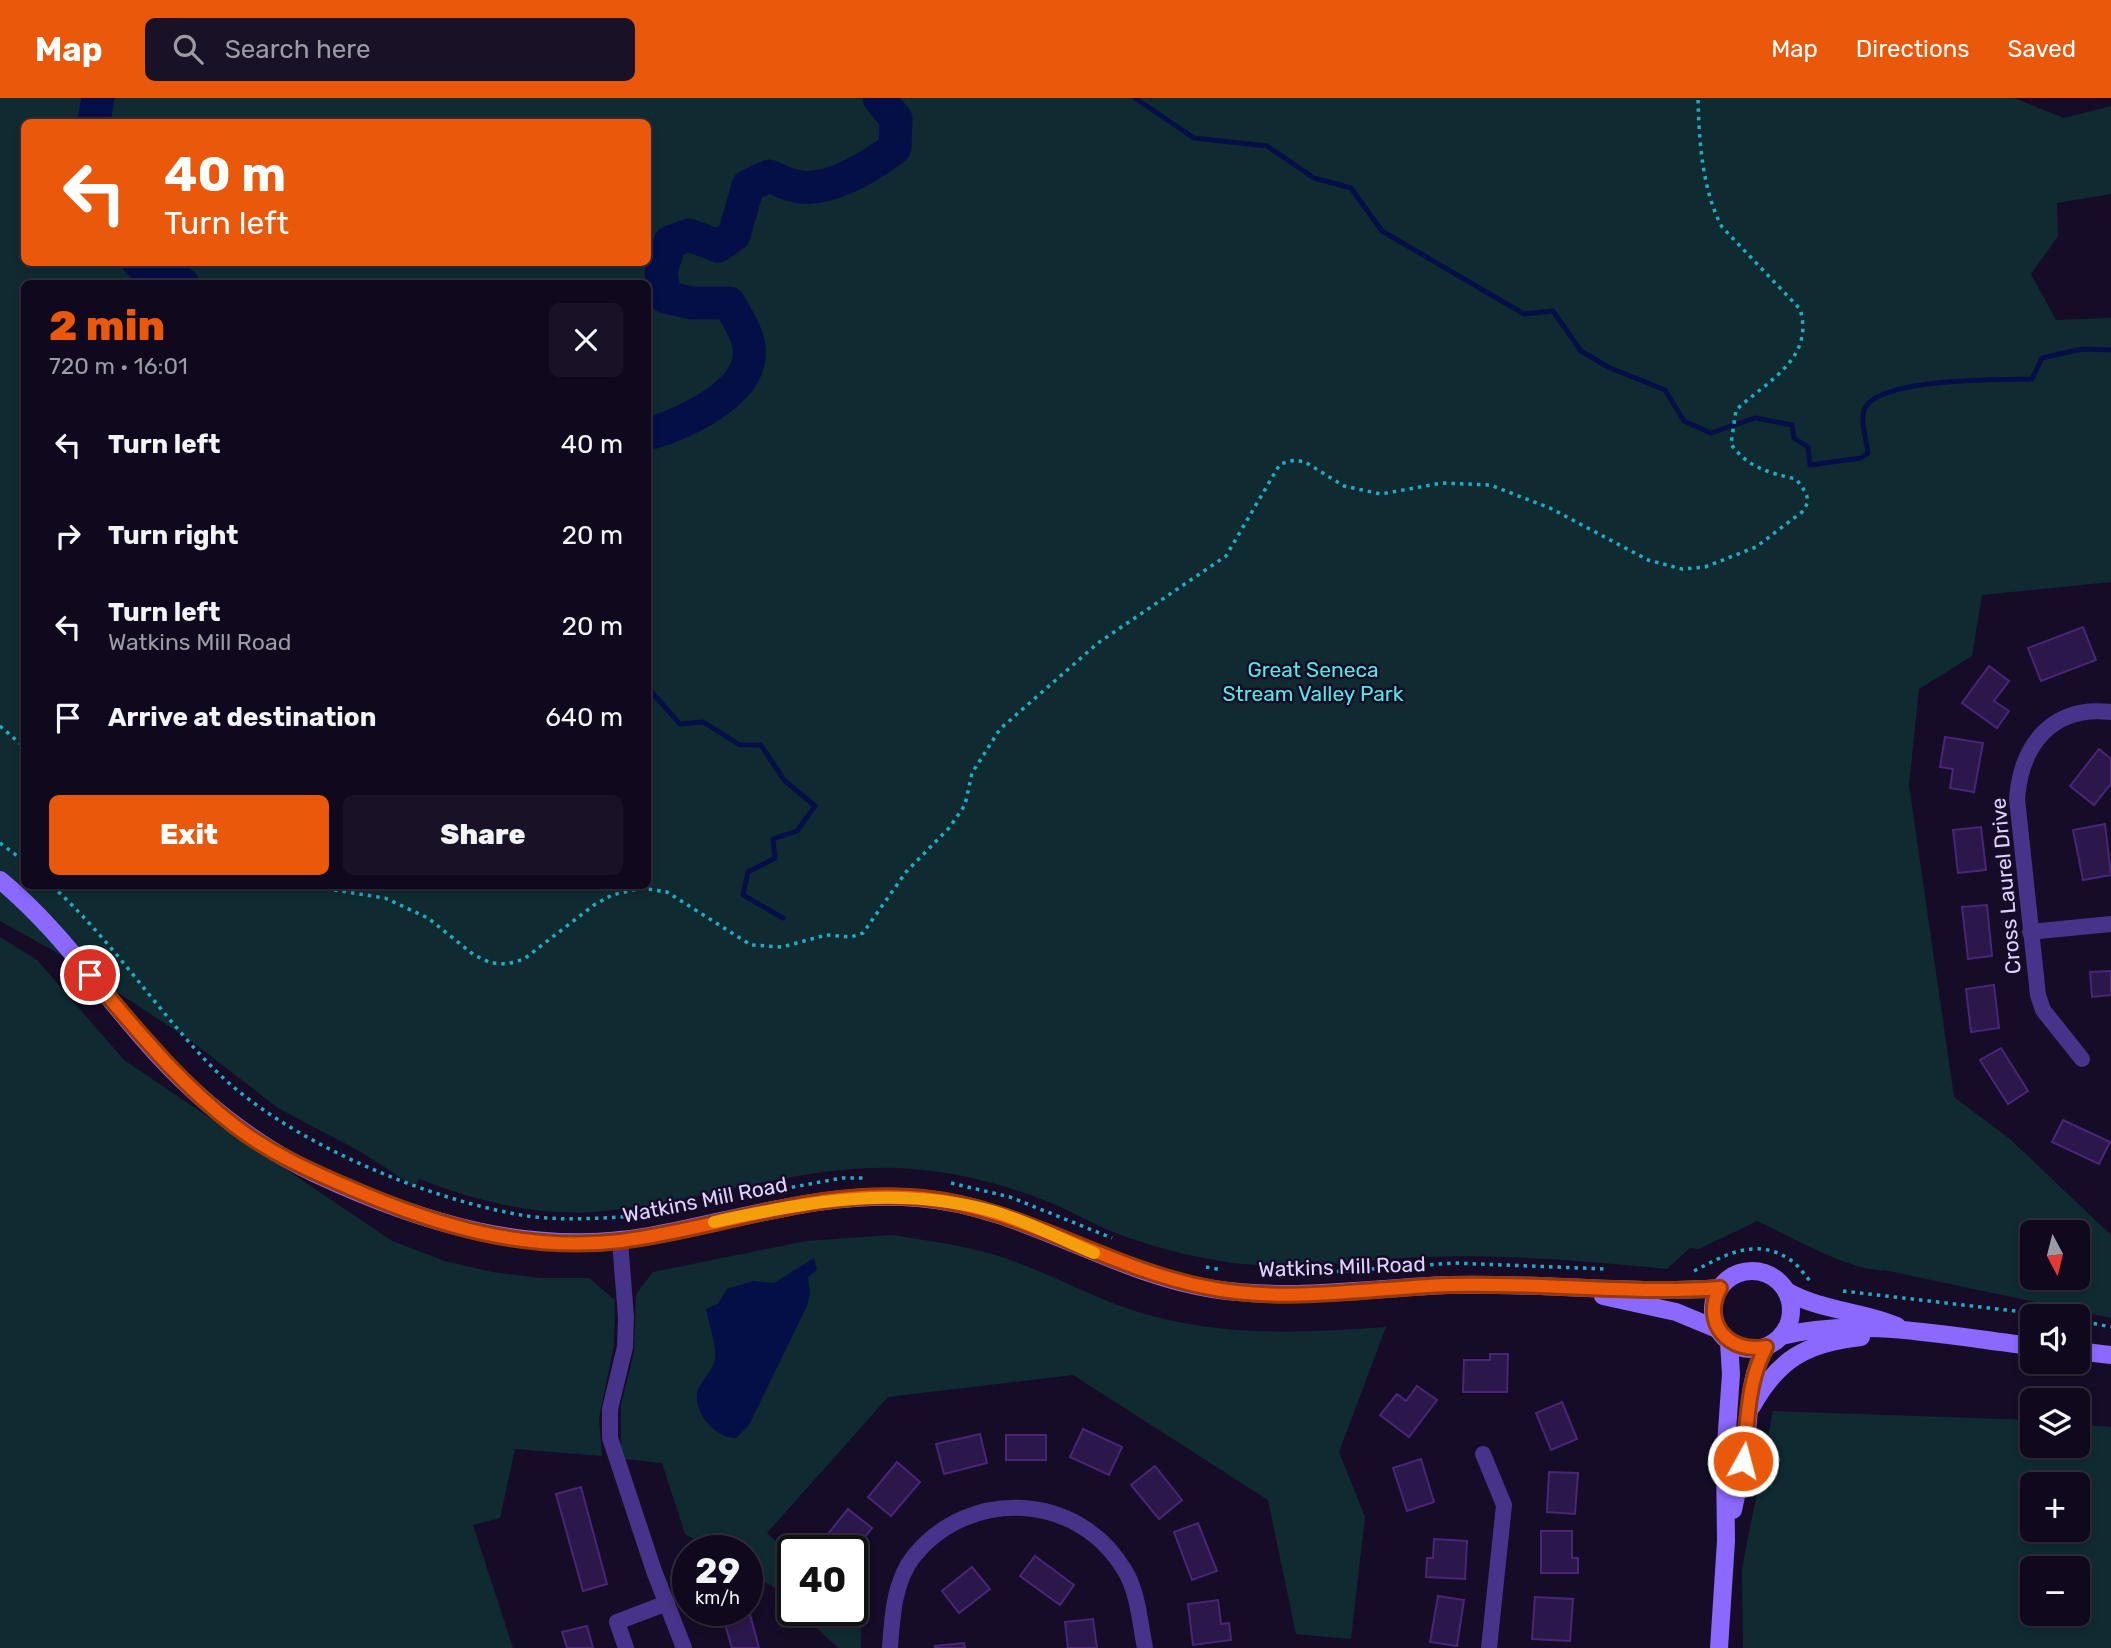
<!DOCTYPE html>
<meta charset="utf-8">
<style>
body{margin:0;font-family:Rubik,sans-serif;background:#191226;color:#f1f3f6;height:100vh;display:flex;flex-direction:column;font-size:26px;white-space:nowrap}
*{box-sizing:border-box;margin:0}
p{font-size:23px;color:#9c9aa4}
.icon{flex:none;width:38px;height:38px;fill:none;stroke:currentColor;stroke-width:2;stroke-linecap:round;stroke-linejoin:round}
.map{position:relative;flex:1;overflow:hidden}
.panel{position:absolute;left:21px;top:182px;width:630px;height:609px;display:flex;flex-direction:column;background:#10091d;border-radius:10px;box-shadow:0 4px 10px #0003,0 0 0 2px #302a3b}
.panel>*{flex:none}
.banner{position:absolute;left:21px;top:21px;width:630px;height:147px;border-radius:10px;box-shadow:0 4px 10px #0003,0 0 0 2px #302a3b;background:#ea580c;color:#fff;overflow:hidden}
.needle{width:46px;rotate:173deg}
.tools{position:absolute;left:2020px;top:1122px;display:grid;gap:14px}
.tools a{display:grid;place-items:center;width:70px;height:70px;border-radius:10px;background:#10091d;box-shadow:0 4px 10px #0003,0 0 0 2px #302a3b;font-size:35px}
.speed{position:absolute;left:672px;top:1437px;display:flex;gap:14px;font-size:35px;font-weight:700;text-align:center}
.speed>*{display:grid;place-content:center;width:91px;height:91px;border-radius:50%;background:#10091d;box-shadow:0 4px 10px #0003,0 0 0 2px #302a3b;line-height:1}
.speed small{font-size:18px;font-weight:400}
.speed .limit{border:4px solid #111;border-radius:10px;background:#fff;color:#111}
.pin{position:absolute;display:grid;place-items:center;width:60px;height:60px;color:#fff;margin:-30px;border:4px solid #fff;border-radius:50%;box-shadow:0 2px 7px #0007}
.me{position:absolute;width:77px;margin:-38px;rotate:7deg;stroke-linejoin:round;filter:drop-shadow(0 0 5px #0008)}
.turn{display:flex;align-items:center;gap:24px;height:147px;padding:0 28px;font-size:32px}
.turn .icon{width:91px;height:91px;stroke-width:2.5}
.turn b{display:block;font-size:49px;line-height:60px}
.round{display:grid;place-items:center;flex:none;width:74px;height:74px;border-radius:10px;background:#191226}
.summary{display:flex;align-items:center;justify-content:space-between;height:119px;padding:0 28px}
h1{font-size:42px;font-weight:800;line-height:52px;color:#ea580c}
.button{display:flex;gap:14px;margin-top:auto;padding:14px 28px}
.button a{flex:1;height:80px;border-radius:10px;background:#ea580c;color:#fff;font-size:28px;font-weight:800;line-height:80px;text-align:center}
.button a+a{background:#191226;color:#f1f3f6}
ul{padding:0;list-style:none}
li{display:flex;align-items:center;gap:21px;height:91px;padding:0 28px}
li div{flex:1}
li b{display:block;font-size:26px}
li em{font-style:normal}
header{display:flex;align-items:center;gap:42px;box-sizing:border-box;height:98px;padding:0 35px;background:#ea580c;color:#fff}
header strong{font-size:33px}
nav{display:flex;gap:38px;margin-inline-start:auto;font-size:24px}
.search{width:490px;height:63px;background:#191226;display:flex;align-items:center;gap:18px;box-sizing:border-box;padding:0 24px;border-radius:10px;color:#9c9aa4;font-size:26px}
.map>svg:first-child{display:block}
</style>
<header>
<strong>Map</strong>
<div class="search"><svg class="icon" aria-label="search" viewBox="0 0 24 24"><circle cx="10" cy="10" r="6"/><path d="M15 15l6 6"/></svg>Search here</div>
<nav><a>Map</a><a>Directions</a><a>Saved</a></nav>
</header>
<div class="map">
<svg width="2111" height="1550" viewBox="0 0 2111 1550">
<rect width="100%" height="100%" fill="#160c27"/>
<!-- green -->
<g fill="#0f2b31" fill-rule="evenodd">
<path d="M0 0H2014L2064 20 2111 8V96L2057 105 2058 138 2031 176 2056 222 2111 220V484L1982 497 1972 558 1919 591 1909 687 1954 999 2010 1041 2111 1137V1220L1884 1172C1854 1175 1787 1137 1757 1123L1699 1151 1690 1150 1667 1171C1586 1163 1506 1156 1425 1159 1359 1161 1293 1174 1227 1164 1189 1158 1152 1149 1116 1135 1092 1126 1070 1112 1046 1103 999 1084 947 1072 897 1070 793 1067 696 1107 593 1114 534 1118 474 1102 419 1081L415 1089 361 1054 278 1010 187 940 61 857 0 823ZM24 24H648V164H24ZM24 186H648V788H24ZM2032 1134H2077V1180H2032Z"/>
<polygon points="0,839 37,862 124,962 392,1143 445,1163 492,1174 541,1180 589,1180 615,1202 614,1247 599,1320 602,1358 515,1351 500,1420 473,1427 513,1550 0,1550"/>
<path d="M892 1137C937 1144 984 1150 1026 1168 1068 1184 1106 1206 1149 1217 1228 1239 1306 1235 1386 1229L1339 1354 1365 1419 1351 1541 1296 1536 1268 1402 1073 1277 888 1299 767 1435 793 1459V1507L772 1488 747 1473V1452H713L685 1436 662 1365 625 1361 621 1350V1307L634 1254 636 1196 653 1174 806 1143Z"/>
<path d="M1773 1313 2032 1322V1348H2077V1326L2111 1329V1550H1743L1742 1470ZM2032 1386H2077V1432H2032ZM2077 1470V1516H2032V1470Z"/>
<polygon points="798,1512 850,1512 861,1522 861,1550 838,1550"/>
</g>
<!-- water -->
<path fill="#050f47" d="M814 1160 817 1172 808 1179 810 1196 807 1208 749 1327 736 1340C715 1341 689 1311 699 1289 704 1279 714 1272 715 1260 716 1245 709 1226 706 1211L718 1206 727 1191 753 1183 774 1185Z"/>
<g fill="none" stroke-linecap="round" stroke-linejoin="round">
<!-- stream -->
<g stroke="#050f47" stroke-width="5">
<path d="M1135 0 1194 40 1267 48 1314 80 1351 90 1382 133 1524 216 1553 213 1581 253 1608 269 1665 292 1684 323 1711 335 1755 320 1792 327 1794 340 1808 349 1810 367 1861 360 1868 355C1867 344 1860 323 1864 312 1876 279 2002 282 2032 281L2042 260 2082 251 2111 252"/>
<polyline points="648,590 680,626 703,624 740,647 761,647 784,682 815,708 797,733 773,741 775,760 748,774 743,797 783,820"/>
</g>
<!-- river -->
<g stroke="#050f47" stroke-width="33">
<polyline points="94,24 98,0"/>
<polyline points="138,164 154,175 183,186"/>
<path d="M648 336C680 327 744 299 749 260 752 240 738 222 729 205H691L665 199 661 174 670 144 689 137 718 148 734 137 748 88 769 78C777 81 786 86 795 88 827 96 871 68 895 50L896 21 879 0"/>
</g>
</g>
<!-- building -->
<g fill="#2b1749" stroke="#472678" stroke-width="2">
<polygon points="2083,529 2096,562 2041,583 2028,550"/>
<polygon points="1989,568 2009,583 1994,603 2009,613 1997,630 1962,605"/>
<polygon points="1945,639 1983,645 1974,694 1950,690 1953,671 1940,669"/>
<polygon points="2099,651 2111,661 2111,686 2094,707 2070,688"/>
<polygon points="2105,726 2111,777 2083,782 2073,732"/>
<polygon points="1981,729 1986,772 1958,775 1953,732"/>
<polygon points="1987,807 1992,858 1968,861 1962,809"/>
<polygon points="2111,873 2111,897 2092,899 2090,874"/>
<polygon points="1994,887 1999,930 1971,934 1966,891"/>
<polygon points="2001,950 2028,993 2008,1006 1980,962"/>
<polygon points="2063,1022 2110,1044 2099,1066 2052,1044"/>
<polygon points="1490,1256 1508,1256 1507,1294 1463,1294 1464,1262 1490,1262"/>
<polygon points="1417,1288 1437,1302 1409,1339 1380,1317 1397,1296 1406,1303"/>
<polygon points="1562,1304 1577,1341 1551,1352 1536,1315"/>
<polygon points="1083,1331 1122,1349 1109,1377 1070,1359"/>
<polygon points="980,1336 987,1365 944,1376 936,1346"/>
<rect x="1006" y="1337" width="40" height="25"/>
<polygon points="1421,1361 1434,1404 1407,1413 1393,1370"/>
<polygon points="897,1364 920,1384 891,1418 868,1399"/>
<polygon points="1155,1368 1182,1402 1159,1421 1131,1387"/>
<polygon points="1549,1374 1578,1375 1575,1416 1547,1414"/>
<polygon points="581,1389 607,1486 583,1493 556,1396"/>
<polygon points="848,1411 872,1430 852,1455 852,1452 815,1452"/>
<polygon points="1198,1425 1217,1473 1192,1482 1174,1434"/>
<polygon points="1541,1433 1572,1433 1572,1460 1578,1460 1578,1475 1541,1475"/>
<polygon points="1434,1441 1467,1443 1465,1481 1426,1479 1427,1460 1433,1460"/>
<polygon points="1035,1458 1074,1487 1060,1507 1020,1478"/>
<polygon points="972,1469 990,1491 959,1515 942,1493"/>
<polygon points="1438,1498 1464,1502 1457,1548 1430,1544"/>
<polygon points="1535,1499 1573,1501 1570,1543 1532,1541"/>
<polygon points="1218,1502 1221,1526 1229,1525 1231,1542 1193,1547 1188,1506"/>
<polygon points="748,1509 759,1550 732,1550 722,1516 747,1512"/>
<polygon points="1093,1521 1097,1550 1068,1550 1065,1524"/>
<polygon points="587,1528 593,1550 567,1550 562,1534"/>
<polygon points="964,1545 965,1550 935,1550 935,1548"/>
</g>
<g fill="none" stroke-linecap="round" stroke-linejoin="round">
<!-- path -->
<g stroke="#23abc2" stroke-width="3.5" stroke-dasharray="3.5 5" stroke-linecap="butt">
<polyline points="0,628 24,649"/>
<polyline points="0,745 24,763"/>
<path d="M52 788C112 842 157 913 214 971 285 1043 427 1102 527 1118 570 1124 618 1119 660 1116"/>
<path d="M309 788 385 800 428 820 474 857 491 865 507 866 524 861 594 807 612 797 642 790 667 794 751 847 782 849 826 837 851 839 863 835 906 774 949 730 965 707 972 675 1000 631 1098 545 1226 458 1280 366 1295 362 1305 364 1344 388 1381 396 1442 385 1490 387 1550 410 1648 462 1682 471 1705 469 1756 449 1802 414C1813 401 1805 393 1796 381 1769 375 1747 369 1731 346L1736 312C1767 283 1815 261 1800 211L1722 129C1702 92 1699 42 1698 0"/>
<polyline points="951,1085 1010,1099 1112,1140"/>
<polyline points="750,1097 842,1080 867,1080"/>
<polyline points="1206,1169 1222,1172"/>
<path d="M1694 1173C1725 1157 1755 1139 1789 1161 1799 1167 1804 1177 1812 1185"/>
<polyline points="1303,1176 1453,1165 1606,1171"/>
<polyline points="1843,1193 2058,1218"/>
<polyline points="2077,1222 2111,1229"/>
</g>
<!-- street -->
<g stroke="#48338a" stroke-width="16">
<polyline points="2030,834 2111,826"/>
<path d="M2082 961 2043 912 2038 897 2017 701C2021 647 2052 607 2111 614"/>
<polyline points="620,1143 626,1219 625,1249 610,1311 610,1340 654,1473 684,1550"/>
<polyline points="1483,1356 1504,1407 1489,1550"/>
<polyline points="626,1550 617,1524 667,1505"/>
<path d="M890 1550C892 1520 894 1483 914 1458 970 1389 1079 1394 1125 1473 1138 1494 1140 1525 1145 1550"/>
</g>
<!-- secondary -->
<g stroke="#8b69ff" stroke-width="18">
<path d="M0 782C61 832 104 899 157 956 202 1005 253 1046 314 1075 421 1125 530 1159 649 1138 739 1122 826 1092 918 1100 1023 1108 1110 1175 1213 1191 1291 1203 1370 1190 1448 1187 1538 1184 1629 1197 1720 1190"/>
<circle cx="1752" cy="1212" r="39"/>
<path d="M1786 1193C1824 1214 1859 1212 1897 1228"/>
<polyline points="1603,1198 1676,1214 1717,1231"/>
<path d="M1781 1238C1858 1218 1953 1239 2032 1248"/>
<polyline points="2077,1253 2111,1257"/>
<path d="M1752 1308C1779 1260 1807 1245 1861 1239"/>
<path d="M1733 1412C1738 1389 1743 1366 1746 1343 1750 1309 1749 1279 1766 1249"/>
<polyline points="1719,1550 1726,1443 1725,1361 1731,1276 1729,1244"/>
</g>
</g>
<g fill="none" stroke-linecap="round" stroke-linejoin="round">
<!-- route casing -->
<g stroke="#983908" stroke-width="18">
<path id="route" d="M90 877C135 930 179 985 235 1028 270 1055 310 1073 350 1090 437 1128 525 1154 621 1143 722 1130 819 1089 923 1100 1022 1110 1107 1170 1205 1189 1285 1206 1368 1190 1449 1187 1539 1184 1630 1197 1720 1190 1701 1225 1729 1256 1766 1249 1747 1284 1748 1324 1743 1363"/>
</g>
<!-- route -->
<use href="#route" stroke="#ea580c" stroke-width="12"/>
<!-- slow -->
<path stroke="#f59e0b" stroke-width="12" d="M714 1124C809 1103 900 1087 995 1114 1029 1124 1061 1141 1094 1155"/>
</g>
<g text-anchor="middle" stroke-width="5" stroke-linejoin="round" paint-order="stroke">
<!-- park labels -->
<g font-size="21" fill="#52ebe4" stroke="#160c27">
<text x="1313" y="579">Great Seneca<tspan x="1313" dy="24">Stream Valley Park</tspan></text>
</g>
<!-- street labels -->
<g font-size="21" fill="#e0d2ff" stroke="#160c27">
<text transform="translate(2006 788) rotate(-95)" y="7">Cross Laurel Drive</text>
<text transform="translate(705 1102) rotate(-11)" y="7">Watkins Mill Road</text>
<text transform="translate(1342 1169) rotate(-2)" y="7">Watkins Mill Road</text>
</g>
</g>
</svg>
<div class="tools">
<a><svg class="needle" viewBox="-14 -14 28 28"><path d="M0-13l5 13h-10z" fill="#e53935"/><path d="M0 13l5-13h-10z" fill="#9c9aa4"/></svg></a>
<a><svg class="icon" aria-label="sound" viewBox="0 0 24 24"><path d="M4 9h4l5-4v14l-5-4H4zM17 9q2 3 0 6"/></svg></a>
<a><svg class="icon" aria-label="layers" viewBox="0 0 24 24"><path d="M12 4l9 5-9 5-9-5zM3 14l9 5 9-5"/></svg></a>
<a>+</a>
<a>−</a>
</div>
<div class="speed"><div>29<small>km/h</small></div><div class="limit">40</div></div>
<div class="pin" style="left:90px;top:877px;background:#d93025"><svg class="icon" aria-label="arrive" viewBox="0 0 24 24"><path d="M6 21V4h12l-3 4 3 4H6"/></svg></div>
<svg class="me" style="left:1743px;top:1363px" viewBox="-20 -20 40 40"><circle r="17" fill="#ea580c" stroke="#fff" stroke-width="3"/><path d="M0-11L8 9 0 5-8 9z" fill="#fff"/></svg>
<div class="banner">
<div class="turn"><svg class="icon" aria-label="left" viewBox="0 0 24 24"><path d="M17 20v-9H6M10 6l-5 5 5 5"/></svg><div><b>40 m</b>Turn left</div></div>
</div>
<section class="panel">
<div class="summary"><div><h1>2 min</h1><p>720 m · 16:01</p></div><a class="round"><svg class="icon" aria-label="close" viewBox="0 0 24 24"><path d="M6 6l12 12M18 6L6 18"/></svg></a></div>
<ul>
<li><svg class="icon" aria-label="left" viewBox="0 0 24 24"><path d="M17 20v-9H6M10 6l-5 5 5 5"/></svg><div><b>Turn left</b></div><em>40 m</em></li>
<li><svg class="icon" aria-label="right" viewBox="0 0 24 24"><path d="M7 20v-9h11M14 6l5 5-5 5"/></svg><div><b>Turn right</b></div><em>20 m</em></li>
<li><svg class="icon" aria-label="left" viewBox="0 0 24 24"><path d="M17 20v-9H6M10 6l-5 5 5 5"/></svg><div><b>Turn left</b><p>Watkins Mill Road</p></div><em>20 m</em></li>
<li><svg class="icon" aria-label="arrive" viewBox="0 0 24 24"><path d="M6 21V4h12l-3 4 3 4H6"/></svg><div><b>Arrive at destination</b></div><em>640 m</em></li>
</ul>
<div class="button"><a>Exit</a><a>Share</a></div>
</section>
</div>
